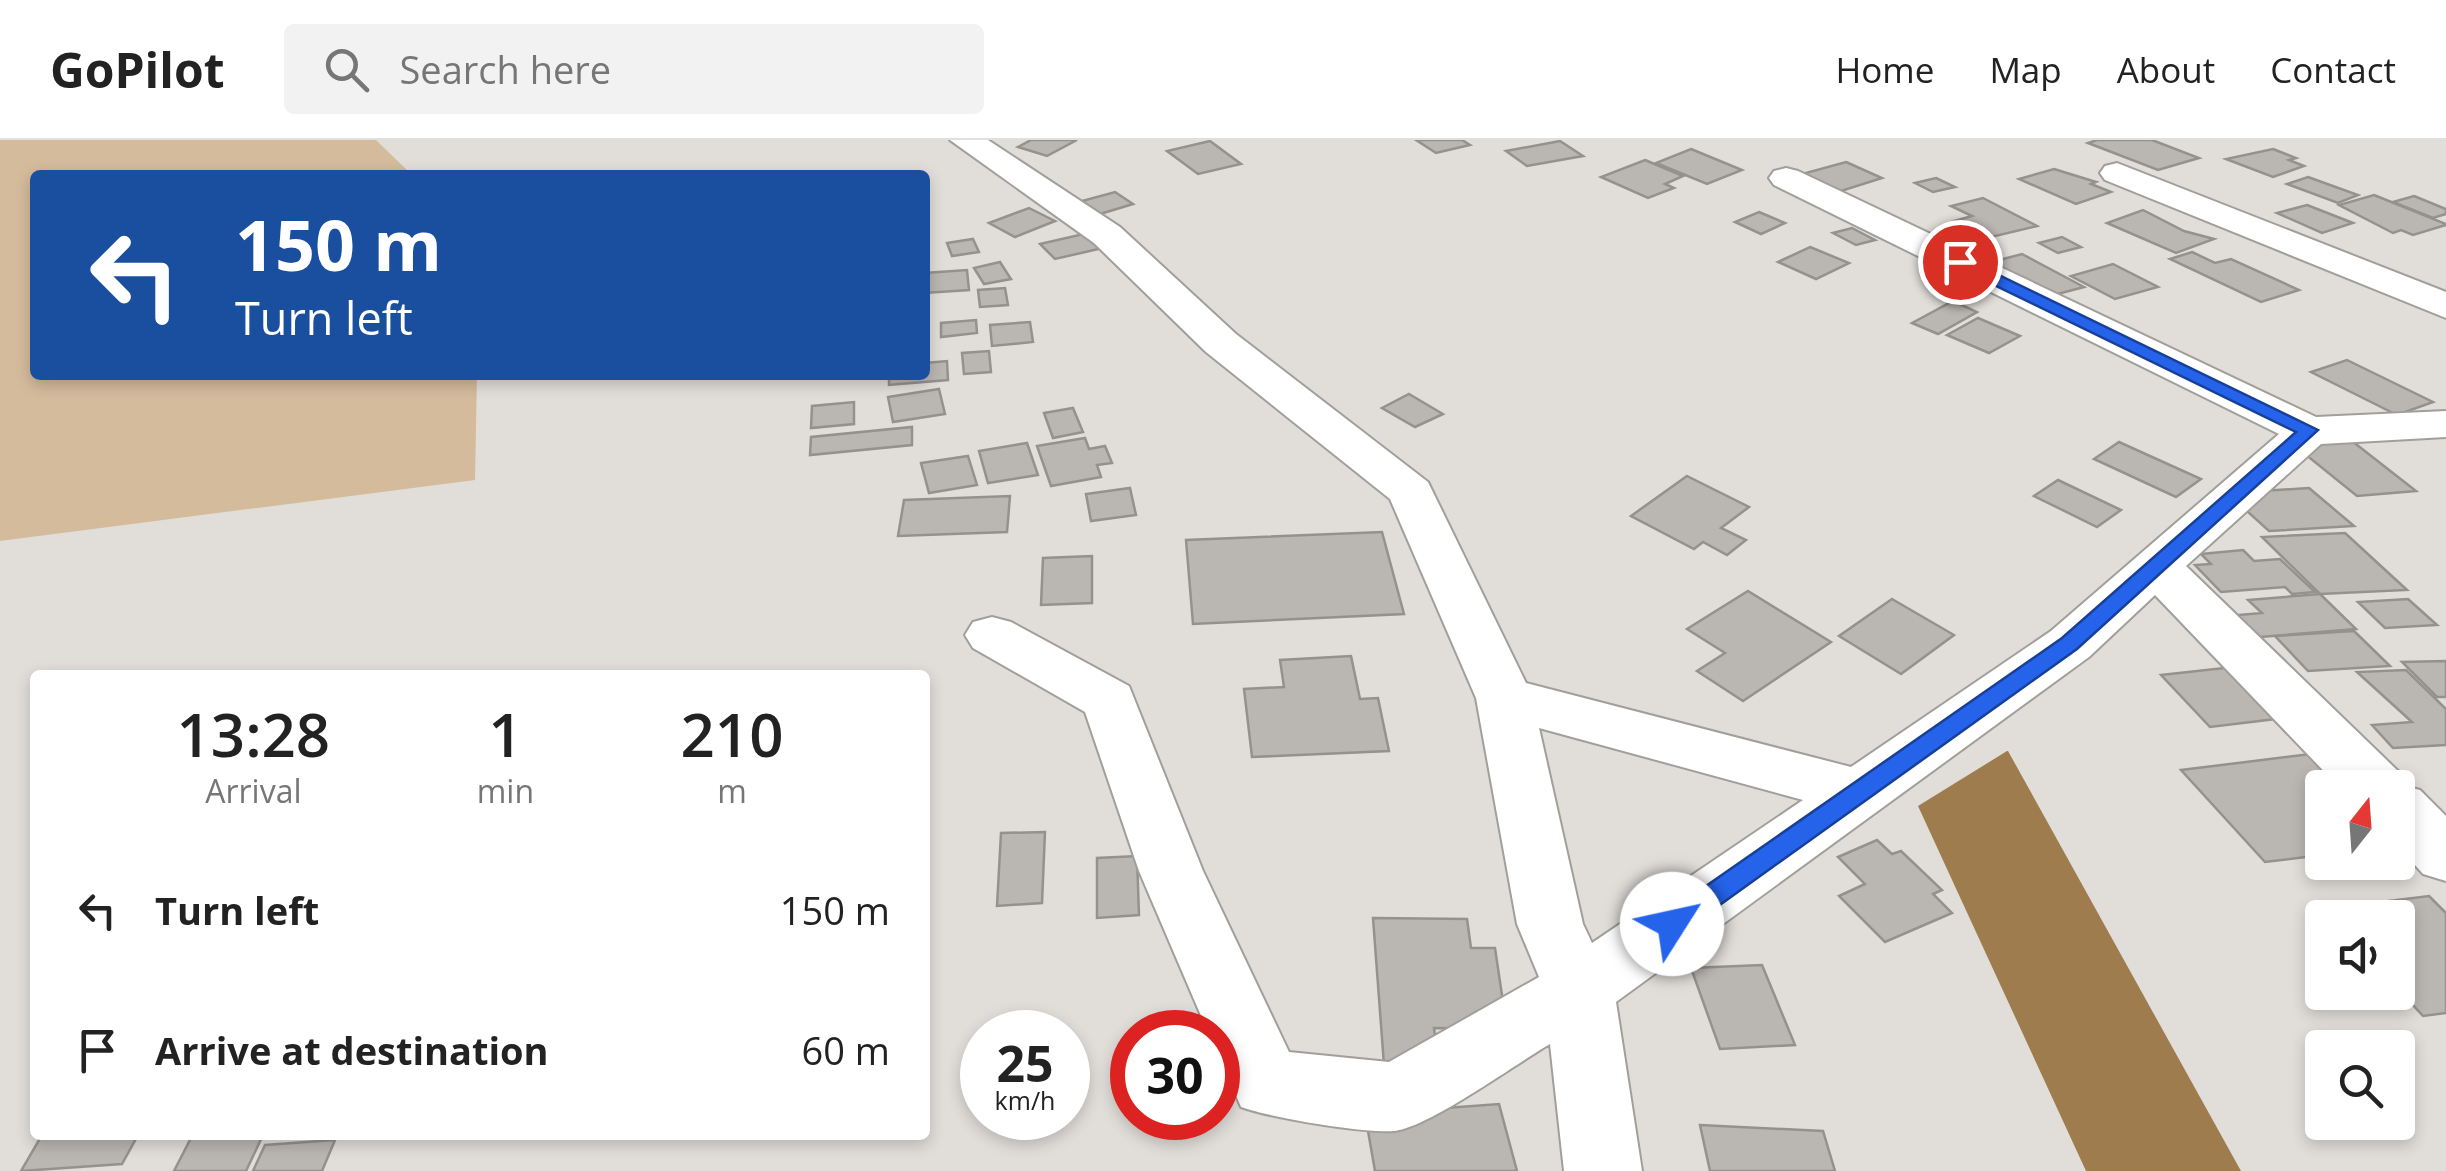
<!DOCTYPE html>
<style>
body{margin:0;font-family:"Open Sans",sans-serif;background:#f2f2f2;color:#222;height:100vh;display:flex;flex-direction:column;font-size:38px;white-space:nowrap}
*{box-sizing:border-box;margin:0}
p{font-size:32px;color:#767676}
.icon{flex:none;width:55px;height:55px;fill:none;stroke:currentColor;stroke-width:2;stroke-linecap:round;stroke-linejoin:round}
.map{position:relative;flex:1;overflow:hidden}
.panel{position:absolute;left:30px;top:530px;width:900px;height:470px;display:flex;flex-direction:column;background:#fff;border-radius:10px;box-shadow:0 5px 15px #0003}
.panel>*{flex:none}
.hud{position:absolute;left:30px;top:30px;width:900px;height:210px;border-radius:10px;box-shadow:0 5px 15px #0003;background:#1a4fa0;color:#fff;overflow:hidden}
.needle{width:65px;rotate:17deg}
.tools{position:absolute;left:2305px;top:630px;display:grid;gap:20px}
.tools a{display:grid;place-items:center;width:110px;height:110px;border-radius:10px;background:#fff;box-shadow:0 5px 15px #0003;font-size:50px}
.speed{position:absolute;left:960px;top:870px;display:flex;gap:20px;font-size:50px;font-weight:700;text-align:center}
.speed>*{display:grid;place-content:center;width:130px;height:130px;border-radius:50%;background:#fff;box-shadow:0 5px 15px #0003;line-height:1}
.speed small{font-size:25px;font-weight:400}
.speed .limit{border:15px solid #d22;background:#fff;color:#111}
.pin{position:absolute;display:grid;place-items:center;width:85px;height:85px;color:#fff;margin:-42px;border:5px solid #fff;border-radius:50%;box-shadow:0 2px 10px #0007}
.me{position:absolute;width:110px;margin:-55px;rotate:55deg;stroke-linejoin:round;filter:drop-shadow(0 0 8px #0008)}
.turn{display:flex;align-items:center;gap:35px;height:210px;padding:0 40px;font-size:45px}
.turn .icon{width:130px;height:130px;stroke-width:2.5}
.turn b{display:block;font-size:70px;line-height:85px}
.eta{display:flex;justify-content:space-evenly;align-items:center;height:170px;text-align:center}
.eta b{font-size:60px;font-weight:600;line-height:70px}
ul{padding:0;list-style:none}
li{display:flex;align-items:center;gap:30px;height:140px;padding:0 40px}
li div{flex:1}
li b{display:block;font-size:38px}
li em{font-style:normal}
header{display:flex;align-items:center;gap:60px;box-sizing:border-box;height:140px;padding:0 50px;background:#fff;border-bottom:2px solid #e0e0e0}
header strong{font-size:48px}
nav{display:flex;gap:55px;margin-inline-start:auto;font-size:35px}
.search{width:700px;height:90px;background:#f2f2f2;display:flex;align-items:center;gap:25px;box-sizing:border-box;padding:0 35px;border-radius:10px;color:#767676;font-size:38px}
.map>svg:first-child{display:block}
</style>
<header>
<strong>GoPilot</strong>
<div class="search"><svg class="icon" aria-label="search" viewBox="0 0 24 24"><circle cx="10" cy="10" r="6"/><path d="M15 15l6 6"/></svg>Search here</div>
<nav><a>Home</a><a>Map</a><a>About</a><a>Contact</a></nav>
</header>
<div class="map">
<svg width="2446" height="1031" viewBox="0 0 2446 1031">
<rect width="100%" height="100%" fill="#e1deda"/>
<!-- green -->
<polygon fill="#d4bb9c" points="0,0 376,0 412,35 35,35 35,235 477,235 475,340 0,401"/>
<!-- water -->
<polygon fill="#9f7c4e" points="2007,611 2008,611 2241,1031 2086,1031 1918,666"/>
<!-- building -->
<g fill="#bab7b3" stroke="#95928e" stroke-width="2.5">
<polygon points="1031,0 1077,0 1047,16 1018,7"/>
<polygon points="1416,0 1462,0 1470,5 1436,13"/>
<polygon points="2097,0 2152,0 2199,18 2158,30 2088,3"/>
<polygon points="1210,1 1241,24 1198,34 1167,11"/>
<polygon points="1560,1 1583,16 1527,26 1506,11"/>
<polygon points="1691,9 1742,30 1707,44 1656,23"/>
<polygon points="2273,9 2296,18 2289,20 2304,26 2273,37 2226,19"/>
<polygon points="1645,20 1683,36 1665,44 1674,48 1648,58 1601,37"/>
<polygon points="1846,22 1882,38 1838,52 1802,34"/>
<polygon points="2054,29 2096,42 2091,44 2111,52 2076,64 2019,39"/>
<polygon points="2308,37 2358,55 2338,63 2287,44"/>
<polygon points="1936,38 1955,47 1933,52 1915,43"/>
<polygon points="1115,52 1133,64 1100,74 1082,61"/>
<polygon points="2374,55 2446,84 2446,85 2413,95 2401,90 2393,93 2339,65"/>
<polygon points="2414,56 2446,69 2446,74 2433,78 2393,62"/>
<polygon points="1983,58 2037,86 1987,98 1954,81 1972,76 1951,66"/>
<polygon points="2307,65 2353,83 2322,93 2277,73"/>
<polygon points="1029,68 1055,81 1015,97 989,83"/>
<polygon points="2143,70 2184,91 2214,99 2176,113 2107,83"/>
<polygon points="1759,72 1785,83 1761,94 1735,82"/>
<polygon points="1852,88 1875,100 1856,105 1833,93"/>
<polygon points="1092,92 1107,107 1055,119 1040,104"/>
<polygon points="2062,97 2081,107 2058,113 2039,103"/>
<polygon points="973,99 979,112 952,116 947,103"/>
<polygon points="1810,107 1849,123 1816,139 1778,122"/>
<polygon points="2192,112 2215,123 2231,119 2299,150 2261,162 2170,119"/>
<polygon points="2022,114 2084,147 2054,155 1992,122"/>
<polygon points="1000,122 1011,139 984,144 974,128"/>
<polygon points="2113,124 2158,147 2115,159 2071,136"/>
<polygon points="967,130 969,150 925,153 925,133"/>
<polygon points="1005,148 1008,165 980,167 978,150"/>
<polygon points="1953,161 1977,172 1938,194 1912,183"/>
<polygon points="1978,178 2020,196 1989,213 1947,195"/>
<polygon points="976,180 977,193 941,197 941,183"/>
<polygon points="1030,182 1033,202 992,206 990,185"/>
<polygon points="989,211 991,232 964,234 962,213"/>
<polygon points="2347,220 2433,262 2397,275 2311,232"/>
<polygon points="947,221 948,240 889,245 889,235 925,235 925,223"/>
<polygon points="939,249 945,274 893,282 888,257"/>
<polygon points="1409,254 1443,274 1415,287 1382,268"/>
<polygon points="854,262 854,284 811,288 812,266"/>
<polygon points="1073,268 1083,292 1053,298 1044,273"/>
<polygon points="912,287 912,305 810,315 811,297"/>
<polygon points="1085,298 1089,309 1105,306 1112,323 1097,325 1101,337 1051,346 1037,306"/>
<polygon points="2352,301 2416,351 2357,356 2295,306"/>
<polygon points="2119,302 2201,339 2176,357 2094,319"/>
<polygon points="1027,303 1038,335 988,343 979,311"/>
<polygon points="968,316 977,345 929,353 921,323"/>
<polygon points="1687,336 1749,367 1721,388 1746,400 1727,415 1703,402 1694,409 1631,376"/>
<polygon points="2058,340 2121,370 2097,387 2034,356"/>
<polygon points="1130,348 1136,375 1091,381 1086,354"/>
<polygon points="2309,348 2354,386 2269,391 2237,362 2247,352"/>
<polygon points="1010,356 1007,392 898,396 904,360"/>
<polygon points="1382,392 1404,474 1193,484 1186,400"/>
<polygon points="2345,393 2407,450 2320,454 2262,397"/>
<polygon points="2243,410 2254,421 2280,419 2315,452 2292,454 2285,447 2221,452 2195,425 2211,424 2201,414"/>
<polygon points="1092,416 1092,463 1041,465 1043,418"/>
<polygon points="1748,451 1831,502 1743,561 1697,531 1725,513 1687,489"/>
<polygon points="2320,454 2356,489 2248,498 2227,476 2262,473 2248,460"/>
<polygon points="1892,459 1954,495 1901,534 1839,496"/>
<polygon points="2408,459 2437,485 2385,488 2358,462"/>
<polygon points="2354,491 2390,526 2308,531 2275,496"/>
<polygon points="1351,516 1360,559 1378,558 1389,611 1252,617 1244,549 1284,547 1280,520"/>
<polygon points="2446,521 2446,557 2437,557 2402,522"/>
<polygon points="2233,527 2284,578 2210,587 2161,535"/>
<polygon points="2406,530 2446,569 2446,605 2393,608 2372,585 2412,582 2357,532"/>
<polygon points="2327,612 2363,648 2322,648 2322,715 2265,722 2181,630"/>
<polygon points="1045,692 1042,763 997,766 1001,693"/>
<polygon points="1877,700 1892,714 1901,711 1942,750 1933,754 1952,773 1885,802 1839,756 1865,744 1838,717"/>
<polygon points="1137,716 1139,775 1097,778 1097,718"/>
<polygon points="2429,756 2446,773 2446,873 2423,876 2398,849 2398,778 2331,778 2324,769"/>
<polygon points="1373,778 1467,779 1471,808 1495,808 1507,889 1434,888 1439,926 1384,925"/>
<polygon points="1762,825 1795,905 1720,909 1691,828"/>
<polygon points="1499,964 1517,1031 1375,1031 1365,974"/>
<polygon points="1700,985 1823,991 1835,1031 1710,1031"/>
<polygon points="42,995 138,995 122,1024 21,1031"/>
<polygon points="263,995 246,1031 174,1031 192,996"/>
<polygon points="335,1000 322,1031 253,1031 265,1005"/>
</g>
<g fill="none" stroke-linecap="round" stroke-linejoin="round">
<!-- minor casing -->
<g stroke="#a29f9b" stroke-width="4">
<g id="minor">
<path d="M950 0H988L1120 87 1236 194 1428 342 1526 543 1851 627 2051 491 2279 294 1774 45 1769 38 1774 31 1786 28 1798 31 2316 277 2446 271V297L2321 304 2186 426 2399 632 2408 647 2420 650 2446 676V741L2423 734 2398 706V648H2340L2155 455 2089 517 1616 862 1642 1031H1564L1550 904C1517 923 1428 988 1394 991 1361 993 1272 978 1241 967L1218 914V892H1208L1139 731 1085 572 973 508 965 495 973 482 992 477 1011 482 1129 546 1203 731 1289 912 1389 922 1539 837 1517 784 1476 558 1390 359 1206 212 1094 103ZM1539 588 1803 660 1592 803 1583 784Z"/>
<polygon points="2117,23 2446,152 2446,178 2105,40 2100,33 2105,26"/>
</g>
</g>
<!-- minor -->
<use href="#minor" fill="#fff" fill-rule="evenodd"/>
</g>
<!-- route -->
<polygon fill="#2563eb" stroke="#184099" stroke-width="2.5" points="1955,119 1966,119 2318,290 2077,509 1682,792 1672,795 1663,792 1658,784 1663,776 2062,498 2296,292 1955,126"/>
</svg>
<div class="tools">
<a><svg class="needle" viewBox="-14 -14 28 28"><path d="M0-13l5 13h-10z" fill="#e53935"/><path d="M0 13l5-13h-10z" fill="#767676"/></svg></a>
<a><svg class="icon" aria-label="sound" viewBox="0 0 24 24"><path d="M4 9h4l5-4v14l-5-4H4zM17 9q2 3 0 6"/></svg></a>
<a><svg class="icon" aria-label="search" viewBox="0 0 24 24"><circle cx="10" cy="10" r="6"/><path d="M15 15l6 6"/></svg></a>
</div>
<div class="speed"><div>25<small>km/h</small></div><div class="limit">30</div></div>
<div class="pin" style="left:1960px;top:122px;background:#d93025"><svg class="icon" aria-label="arrive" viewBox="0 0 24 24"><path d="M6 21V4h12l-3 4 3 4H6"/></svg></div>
<svg class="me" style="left:1672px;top:784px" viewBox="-20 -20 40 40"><circle r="19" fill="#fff"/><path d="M0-13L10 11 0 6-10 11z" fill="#2563eb"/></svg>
<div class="hud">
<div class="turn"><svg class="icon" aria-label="left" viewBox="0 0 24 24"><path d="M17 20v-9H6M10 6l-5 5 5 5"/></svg><div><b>150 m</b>Turn left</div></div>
</div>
<section class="panel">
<div class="eta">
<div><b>13:28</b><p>Arrival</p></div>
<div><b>1</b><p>min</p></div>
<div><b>210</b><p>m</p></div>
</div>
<ul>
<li><svg class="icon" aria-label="left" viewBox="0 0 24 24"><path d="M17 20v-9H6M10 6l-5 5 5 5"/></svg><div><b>Turn left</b></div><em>150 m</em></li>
<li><svg class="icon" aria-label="arrive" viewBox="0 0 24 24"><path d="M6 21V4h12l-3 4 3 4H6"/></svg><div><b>Arrive at destination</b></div><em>60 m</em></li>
</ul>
</section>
</div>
